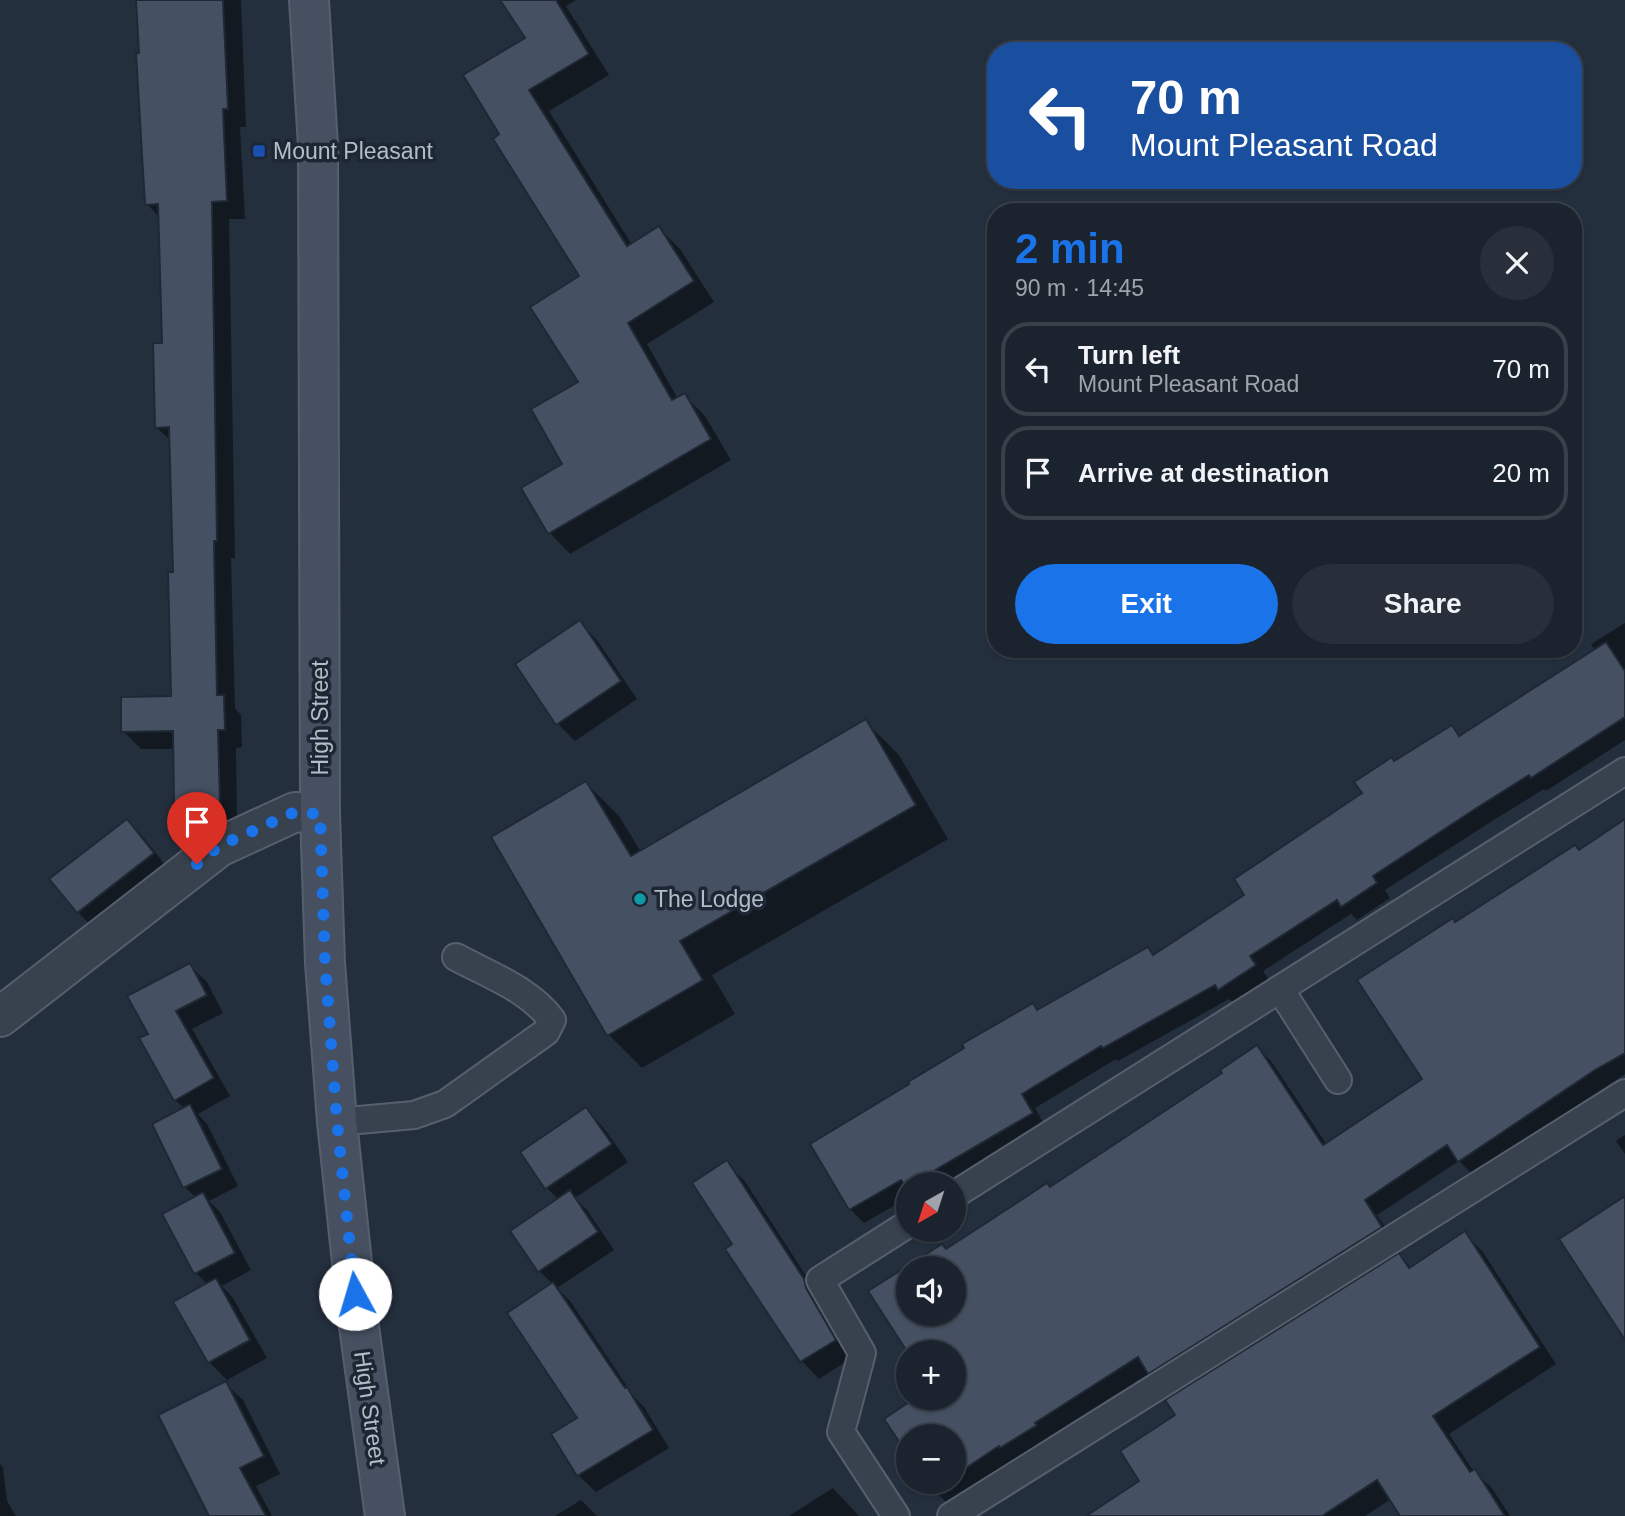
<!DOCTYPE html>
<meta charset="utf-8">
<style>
body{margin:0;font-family:Arial,sans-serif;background:#282f3a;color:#f1f3f6;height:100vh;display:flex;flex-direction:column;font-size:26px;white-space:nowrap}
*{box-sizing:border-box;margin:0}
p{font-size:23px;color:#a0a4aa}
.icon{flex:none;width:38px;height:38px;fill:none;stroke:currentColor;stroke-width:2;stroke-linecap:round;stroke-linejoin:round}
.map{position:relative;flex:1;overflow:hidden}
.drawer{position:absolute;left:987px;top:203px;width:595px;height:455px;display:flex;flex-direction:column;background:#1b232e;border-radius:28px;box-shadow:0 2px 5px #0004,0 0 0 2px #39404a}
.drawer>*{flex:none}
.guide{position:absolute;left:987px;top:42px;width:595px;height:147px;border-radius:28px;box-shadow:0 2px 5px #0004,0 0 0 2px #39404a;background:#1a4fa0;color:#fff;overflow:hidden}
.needle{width:46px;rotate:219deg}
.tools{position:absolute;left:896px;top:1172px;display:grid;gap:14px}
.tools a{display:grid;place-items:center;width:70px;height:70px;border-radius:50%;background:#1b232e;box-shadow:0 2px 5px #0004,0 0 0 2px #39404a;font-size:35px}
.pin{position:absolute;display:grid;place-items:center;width:60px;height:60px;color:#fff;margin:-72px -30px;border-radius:50% 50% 50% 0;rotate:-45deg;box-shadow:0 0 7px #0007}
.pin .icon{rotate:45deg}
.me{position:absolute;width:77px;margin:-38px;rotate:354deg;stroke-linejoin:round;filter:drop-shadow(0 0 5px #0008)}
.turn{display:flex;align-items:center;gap:24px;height:147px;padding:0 28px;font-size:32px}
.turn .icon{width:91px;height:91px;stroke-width:2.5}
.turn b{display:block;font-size:49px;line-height:60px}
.round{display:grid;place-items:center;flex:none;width:74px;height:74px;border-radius:37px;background:#282f3a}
.summary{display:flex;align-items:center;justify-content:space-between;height:119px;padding:0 28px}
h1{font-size:42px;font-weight:600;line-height:52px;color:#1a73e8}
.button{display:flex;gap:14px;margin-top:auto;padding:14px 28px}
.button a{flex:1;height:80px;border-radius:42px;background:#1a73e8;color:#fff;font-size:28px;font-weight:600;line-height:80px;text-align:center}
.button a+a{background:#282f3a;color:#f1f3f6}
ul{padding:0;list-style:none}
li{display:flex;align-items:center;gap:21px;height:94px;margin:0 14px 10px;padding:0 14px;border:4px solid #39404a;border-radius:28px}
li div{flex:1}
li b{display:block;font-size:26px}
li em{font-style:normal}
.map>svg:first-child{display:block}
</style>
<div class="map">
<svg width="1625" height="1516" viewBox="0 0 1625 1516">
<rect width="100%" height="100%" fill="#242f3e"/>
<!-- shadow -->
<g fill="#0007" fill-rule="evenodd">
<polygon points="138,0 241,0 246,127 240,127 245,219 229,219 235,558 231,558 235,708 241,715 242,747 236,748 237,821 194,822 176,804 175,749 141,749 123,731 173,697 175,573 172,442 156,427 163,344 160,218 147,204"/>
<polygon points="502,0 576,0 566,6 609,75 549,111 632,245 659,228 680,249 714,302 647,344 678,399 684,395 705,416 731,460 570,554 550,533 524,489 565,465 580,383 582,277 502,135 527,38"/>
<polygon points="579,622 597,640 637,699 575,741 558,724"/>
<polygon points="1625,623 1625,740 1546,791 1544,789 1489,823 1385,890 1390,898 1357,920 1351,914 1263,971 1269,980 1234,1003 1229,999 1118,1061 1116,1059 1035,1108 1046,1128 948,1185 908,1185 908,1198 864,1223 850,1209 912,1085 1032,1005 1039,1011 1148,949 1155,956 1247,895 1364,794 1395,763 1451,727 1461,737 1595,651 1591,644"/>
<polygon points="866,722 899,755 948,839 712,975 735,1014 642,1068 609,1035 586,783 619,816 641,852"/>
<polygon points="127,821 144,838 170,871 95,930 78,912"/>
<path d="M1625 821V1074L1473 1175 1459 1161 1377 1215 1395 1242 1164 1387 1150 1373 1048 1437 1049 1440 1016 1461 1014 1459 947 1503 933 1489 928 1482H954V1437H908V1452L887 1419 954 1398V1353L870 1292 942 1246 947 1250 1050 1189 1224 1074 1257 1047 1271 1061 1327 1145 1425 1080 1456 924 1579 851ZM908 1269H954V1314H908Z"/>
<polygon points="189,965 207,982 223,1013 192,1029 230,1096 198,1114 207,1124 238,1186 209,1201 220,1212 251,1270 222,1286 233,1298 267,1358 227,1380 209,1362 176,1303 208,1285 196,1273 196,1198 185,1187 185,1109 175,1100 150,1035"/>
<polygon points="586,1109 603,1127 628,1162 575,1198 587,1210 614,1250 557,1288 570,1301 634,1397 644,1407 669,1448 596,1492 578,1475 579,1418 553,1284 539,1271 559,1200 547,1188 522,1153"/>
<polygon points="1625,1135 1625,1154 1616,1141"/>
<polygon points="726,1163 744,1180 821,1299 852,1358 819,1379 802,1361 728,1249 734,1245"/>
<polygon points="1465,1234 1482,1251 1556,1364 1449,1434 1474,1472 1492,1488 1510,1516 1402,1516 1391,1499 1365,1516 1089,1516 1141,1481 1177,1415 1399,1256 1412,1268"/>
<polygon points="225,1383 243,1400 280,1474 256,1486 272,1516 211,1516"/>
<polygon points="0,1464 3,1467 7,1501 16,1516 0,1516"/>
<polygon points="833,1488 859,1516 789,1516"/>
<polygon points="581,1500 597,1516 555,1516"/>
</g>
<!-- building -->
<g fill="#455162" stroke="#1f2835" stroke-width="2" fill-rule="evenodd">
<polygon points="136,0 223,0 228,109 223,109 227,201 212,202 217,541 214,541 217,695 224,695 225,730 218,730 220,804 174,804 173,731 121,732 121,697 171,696 168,572 173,572 169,427 155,428 153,343 162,343 158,204 145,205 136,53 139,53"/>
<polygon points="500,0 556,0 589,54 529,90 627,246 659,226 694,281 628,323 672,400 685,393 711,439 548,534 521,488 562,464 531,409 578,382 530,307 579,276 493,139 499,134 463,75 525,38"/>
<polygon points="580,620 621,681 556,725 515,664"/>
<polygon points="1606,642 1625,671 1625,717 1531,778 1529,775 1475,809 1373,876 1377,883 1341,907 1337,900 1250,956 1256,965 1218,990 1215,985 1103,1048 1101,1046 1022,1094 1033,1113 906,1187 901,1180 849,1210 810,1144 909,1084 908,1082 964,1048 962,1044 1033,1003 1037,1010 1148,947 1153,955 1244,895 1234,879 1362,793 1354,782 1392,757 1394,761 1452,725 1459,736"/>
<polygon points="866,719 916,805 680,941 703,980 607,1036 491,837 586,781 631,856"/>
<polygon points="127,819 154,853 77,913 49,879"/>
<path d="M1625 819V1053L1595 1070 1458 1162 1447 1145 1365 1200 1382 1227 1148 1374 1138 1357 1035 1423 1037 1425 1000 1448 999 1446 954 1476V1437H908V1455L884 1419 915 1398H954V1353H908L868 1291 942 1244 946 1249 1047 1183 1050 1187 1222 1073 1220 1070 1257 1045 1323 1145 1422 1079 1357 980 1453 918 1455 922 1575 845 1579 850ZM908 1269H954V1314H908Z"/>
<polygon points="190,963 207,995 176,1011 214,1078 174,1101 139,1038 148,1034 127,996"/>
<polygon points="190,1104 222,1169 183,1188 152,1124"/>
<polygon points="586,1107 612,1144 545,1189 520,1152"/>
<polygon points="727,1160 804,1279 806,1288 836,1340 800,1362 725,1249 732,1244 692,1183"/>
<polygon points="570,1190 598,1232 538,1272 510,1231"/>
<polygon points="203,1192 235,1253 194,1274 162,1214"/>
<polygon points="1625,1196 1625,1340 1559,1239"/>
<polygon points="1465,1231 1540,1347 1433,1416 1470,1472 1475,1469 1505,1516 1400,1516 1377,1480 1322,1516 1086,1516 1139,1481 1120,1451 1175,1415 1165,1400 1399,1253 1409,1268"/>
<polygon points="216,1278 250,1340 208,1363 173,1302"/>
<polygon points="553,1282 625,1388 627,1387 653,1430 577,1476 551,1434 577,1418 507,1313"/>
<polygon points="226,1381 264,1456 240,1468 266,1516 209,1516 158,1415"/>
</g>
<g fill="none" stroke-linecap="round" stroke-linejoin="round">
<!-- lane casing -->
<g stroke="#565f6c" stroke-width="30">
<g id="lane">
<polyline points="1280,989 1338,1080"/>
<path d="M337 1122 414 1115 445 1104 546 1032 552 1020C529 989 489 975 456 957"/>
<polyline points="954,1195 1625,771"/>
<polyline points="896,1516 841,1432 862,1353 820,1280 908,1224"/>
<polyline points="951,1516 1625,1093"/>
</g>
</g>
<!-- street casing -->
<g stroke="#565f6c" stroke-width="42">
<polyline id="street" points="0,1017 219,847 295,812 320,814"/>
</g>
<!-- secondary casing -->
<g stroke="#565f6c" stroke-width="42">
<polyline id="secondary" points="309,0 318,146 320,814 325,963 337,1122 358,1319 385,1516"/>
</g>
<!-- lane -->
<use href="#lane" stroke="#38414e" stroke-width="26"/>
<!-- street -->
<use href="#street" stroke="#38414e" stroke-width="38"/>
<!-- secondary -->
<use href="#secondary" stroke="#465061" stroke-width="38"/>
</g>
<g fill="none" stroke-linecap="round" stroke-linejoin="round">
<!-- route -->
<polyline stroke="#1a73e8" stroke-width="12" stroke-dasharray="0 21.6" points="197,864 219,846 295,812 320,814 325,963 337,1122 355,1294"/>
</g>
<!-- markers -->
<rect fill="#1a4fb4" stroke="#1d2633" stroke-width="2.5" x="252" y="144" width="14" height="14" rx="3.5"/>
<circle fill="#0f9aa8" stroke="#1d2633" stroke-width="2.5" cx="640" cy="899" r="7"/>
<g text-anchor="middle" stroke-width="7" stroke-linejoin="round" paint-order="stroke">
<!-- poi labels -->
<g font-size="23" fill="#b4bcc9" stroke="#1d2633" text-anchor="start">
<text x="273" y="159">Mount Pleasant</text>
<text x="654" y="907">The Lodge</text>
</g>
<!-- street labels -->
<g font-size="23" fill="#b4bcc9" stroke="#1d2633">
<text transform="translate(320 718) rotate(-90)" y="8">High Street</text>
<text transform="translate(370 1408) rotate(82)" y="8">High Street</text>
</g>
</g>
</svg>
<div class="tools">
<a><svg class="needle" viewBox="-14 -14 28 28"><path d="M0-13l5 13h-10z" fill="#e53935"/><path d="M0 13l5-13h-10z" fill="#a0a4aa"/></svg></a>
<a><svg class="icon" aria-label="sound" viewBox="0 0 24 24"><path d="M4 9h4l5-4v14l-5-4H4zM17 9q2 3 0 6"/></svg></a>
<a>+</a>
<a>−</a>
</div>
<div class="pin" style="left:197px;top:864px;background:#d93025"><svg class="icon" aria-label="arrive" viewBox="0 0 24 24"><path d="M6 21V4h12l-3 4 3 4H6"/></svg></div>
<svg class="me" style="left:355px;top:1294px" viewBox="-20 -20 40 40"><circle r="19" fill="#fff"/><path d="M0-13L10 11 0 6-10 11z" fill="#1a73e8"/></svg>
<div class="guide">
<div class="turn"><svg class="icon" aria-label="left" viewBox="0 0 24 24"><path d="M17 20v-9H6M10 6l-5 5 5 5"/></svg><div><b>70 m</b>Mount Pleasant Road</div></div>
</div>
<section class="drawer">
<div class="summary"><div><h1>2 min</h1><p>90 m · 14:45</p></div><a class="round"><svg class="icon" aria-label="close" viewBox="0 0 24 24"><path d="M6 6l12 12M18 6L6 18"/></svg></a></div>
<ul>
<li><svg class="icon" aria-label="left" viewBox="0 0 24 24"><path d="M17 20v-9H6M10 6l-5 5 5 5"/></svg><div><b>Turn left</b><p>Mount Pleasant Road</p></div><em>70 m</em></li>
<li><svg class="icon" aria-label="arrive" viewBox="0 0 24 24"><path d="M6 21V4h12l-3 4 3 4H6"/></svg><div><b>Arrive at destination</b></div><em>20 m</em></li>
</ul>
<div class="button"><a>Exit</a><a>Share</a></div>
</section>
</div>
